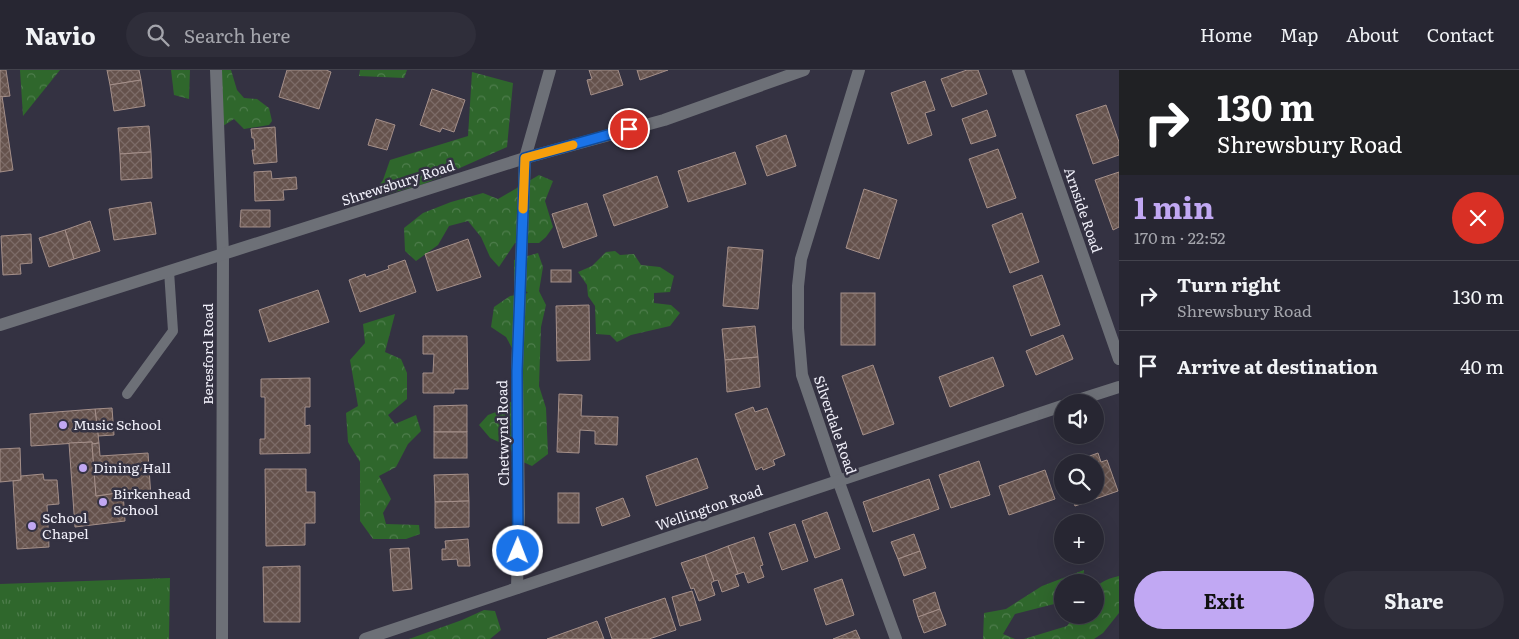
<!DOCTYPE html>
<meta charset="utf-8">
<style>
body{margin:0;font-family:Literata,serif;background:#2f2e3a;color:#f1f3f6;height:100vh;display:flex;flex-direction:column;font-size:19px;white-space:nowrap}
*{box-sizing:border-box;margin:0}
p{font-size:16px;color:#a4a5ac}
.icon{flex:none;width:28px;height:28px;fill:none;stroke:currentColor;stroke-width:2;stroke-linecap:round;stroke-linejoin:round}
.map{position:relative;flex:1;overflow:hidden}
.side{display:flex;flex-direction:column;background:#272632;width:400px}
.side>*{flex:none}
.top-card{background:#202124;color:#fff;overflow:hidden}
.tools{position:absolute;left:1054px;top:324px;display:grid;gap:10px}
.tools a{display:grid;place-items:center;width:50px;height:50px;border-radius:50%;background:#272632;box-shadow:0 5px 20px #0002,0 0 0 1px #43434d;font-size:25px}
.pin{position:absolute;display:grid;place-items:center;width:42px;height:42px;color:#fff;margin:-21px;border:2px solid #fff;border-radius:50%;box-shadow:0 1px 5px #0007}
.me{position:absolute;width:55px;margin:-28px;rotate:1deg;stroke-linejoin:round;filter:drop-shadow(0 0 4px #0008)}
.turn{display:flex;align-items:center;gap:18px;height:105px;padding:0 15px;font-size:22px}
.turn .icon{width:65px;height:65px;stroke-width:2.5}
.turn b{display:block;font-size:35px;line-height:42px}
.round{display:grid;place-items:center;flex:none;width:52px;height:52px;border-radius:26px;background:#2f2e3a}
.headline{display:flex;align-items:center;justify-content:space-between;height:85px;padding:0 15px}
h1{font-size:30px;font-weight:700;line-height:38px;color:#c1a8f3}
.primary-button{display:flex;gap:10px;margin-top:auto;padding:10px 15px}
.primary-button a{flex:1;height:58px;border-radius:30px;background:#c1a8f3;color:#111;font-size:20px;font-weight:700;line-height:58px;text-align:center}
.primary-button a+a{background:#2f2e3a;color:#f1f3f6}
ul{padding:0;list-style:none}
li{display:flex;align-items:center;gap:15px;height:70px;padding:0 15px;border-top:1px solid #43434d}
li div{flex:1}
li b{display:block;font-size:19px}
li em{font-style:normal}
header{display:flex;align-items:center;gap:30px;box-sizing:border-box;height:70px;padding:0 25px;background:#272632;border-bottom:1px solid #43434d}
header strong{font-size:24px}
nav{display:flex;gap:28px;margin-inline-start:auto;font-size:18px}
.search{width:350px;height:45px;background:#2f2e3a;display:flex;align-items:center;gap:12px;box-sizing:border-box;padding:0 18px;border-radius:28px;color:#a4a5ac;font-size:19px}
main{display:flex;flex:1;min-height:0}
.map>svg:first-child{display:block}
</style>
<header>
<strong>Navio</strong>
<div class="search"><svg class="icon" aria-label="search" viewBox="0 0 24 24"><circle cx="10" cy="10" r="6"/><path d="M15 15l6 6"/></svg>Search here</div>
<nav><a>Home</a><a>Map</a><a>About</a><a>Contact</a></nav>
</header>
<main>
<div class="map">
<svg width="1119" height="569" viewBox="0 0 1119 569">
<defs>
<pattern id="grass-tufts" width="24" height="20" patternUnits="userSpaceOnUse" patternTransform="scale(1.25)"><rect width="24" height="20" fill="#2f672c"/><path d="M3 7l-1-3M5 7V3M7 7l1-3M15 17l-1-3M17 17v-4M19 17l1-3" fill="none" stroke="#4e7d4c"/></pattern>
<pattern id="forest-crowns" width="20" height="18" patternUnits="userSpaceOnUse" patternTransform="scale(1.25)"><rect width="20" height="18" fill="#2f672c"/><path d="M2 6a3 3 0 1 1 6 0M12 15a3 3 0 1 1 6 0" fill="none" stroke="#4e7d4c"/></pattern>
<pattern id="building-cross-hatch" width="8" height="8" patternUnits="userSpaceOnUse" patternTransform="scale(1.25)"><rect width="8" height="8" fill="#65524c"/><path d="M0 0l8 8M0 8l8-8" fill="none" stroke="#7c6b67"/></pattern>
</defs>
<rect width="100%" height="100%" fill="#343242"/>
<!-- grass -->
<polygon fill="url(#grass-tufts)" points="170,508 169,569 0,569 0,514"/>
<!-- forest -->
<g fill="url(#forest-crowns)">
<polygon points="20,0 60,0 23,46"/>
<polygon points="171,0 190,0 189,29 174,25"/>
<polygon points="220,0 231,0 237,20 244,28 257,29 269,38 272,51 269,55 244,59 234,49 223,56"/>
<polygon points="360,0 407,0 404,8 359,6"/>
<polygon points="472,2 513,13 507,77 424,114 370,129 383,110 390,90 468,66"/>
<polygon points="539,105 553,111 545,131 553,157 546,167 539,173 515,173 499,197 490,187 481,167 468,151 449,156 438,175 416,191 405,181 404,158 423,143 451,132 483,123 498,129"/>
<polygon points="615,181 620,185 634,184 641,195 660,197 674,206 670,222 654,223 654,233 671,235 680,243 670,256 631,265 617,272 610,265 596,264 595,236 588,226 587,215 578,202 592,196 606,182"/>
<polygon points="538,183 543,197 539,221 546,235 541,257 539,316 546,338 548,384 532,396 514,388 510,377 490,368 479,355 488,345 501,340 513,330 512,278 506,267 491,257 494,237 510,226 528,223 514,211 514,190"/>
<polygon points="395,244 385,282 401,289 407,303 407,329 388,345 395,354 416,345 421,361 408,374 396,397 379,406 391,429 383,443 386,454 419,455 420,464 406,469 373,469 360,451 360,392 348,372 346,343 358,336 350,290 365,273 363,254"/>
<polygon points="1084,500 1083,512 1062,512 1062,532 1015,544 1003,564 1015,569 983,569 984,543 1006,539 1042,516"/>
<path d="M1119 506V543L1103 563 1094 569H1024L1067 556 1075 545H1095C1095 519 1091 513 1119 506Z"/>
<polygon points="484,540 495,541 501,560 490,569 409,569 462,550"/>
</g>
<!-- building -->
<g fill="url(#building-cross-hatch)" stroke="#a48f89">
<polygon points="0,0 6,0 10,26 0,27"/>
<polygon points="107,0 139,0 141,10 110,15"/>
<polygon points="287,0 326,0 331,2 319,39 279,27"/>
<polygon points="589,0 618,0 623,15 591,25 587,10 592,9"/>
<polygon points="637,0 668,0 640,10"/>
<polygon points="967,0 978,0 987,24 952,37 941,9"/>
<polygon points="141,10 145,36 114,41 110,15"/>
<polygon points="925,11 935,40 925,43 932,65 908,74 891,23"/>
<polygon points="432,19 465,30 454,62 442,58 440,62 420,55"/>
<polygon points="2,26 13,100 0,102 0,27"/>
<polygon points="1106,35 1119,72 1119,85 1093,94 1076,45"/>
<polygon points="987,40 996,66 971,74 962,49"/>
<polygon points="376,49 395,55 387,80 368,75"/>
<polygon points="149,56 151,82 120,84 118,58"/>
<polygon points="275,57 277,92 254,94 252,80 255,80 254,68 252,68 251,59"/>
<polygon points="786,65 796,96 767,106 756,76"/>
<polygon points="998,79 1016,128 987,138 969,89"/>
<polygon points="151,82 152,108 121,110 120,84"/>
<polygon points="735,82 746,114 688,132 678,101"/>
<polygon points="271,101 272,109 296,107 297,119 283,120 284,130 255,131 254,102"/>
<polygon points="1119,102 1119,157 1113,160 1095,110"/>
<polygon points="657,106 668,137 614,156 603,125"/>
<polygon points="864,119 897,130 879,189 846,178"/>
<polygon points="151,132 156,164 114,170 109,139"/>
<polygon points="587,133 597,166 563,178 552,144"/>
<polygon points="241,140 270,140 270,157 240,157"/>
<polygon points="1022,143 1039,192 1010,203 992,155"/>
<polygon points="90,151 100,181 74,189 65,160"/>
<polygon points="65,160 74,189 49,197 39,168"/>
<polygon points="31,164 32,193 20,194 21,204 3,205 1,166"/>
<polygon points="468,169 481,207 437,221 425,184"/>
<polygon points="728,177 763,180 758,239 723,236"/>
<polygon points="405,190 416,222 360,242 349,210 365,204 366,207 389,199 388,196"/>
<rect x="551" y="200" width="20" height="12"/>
<polygon points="1042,205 1060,255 1031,266 1013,216"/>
<polygon points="318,220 329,252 269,272 259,240"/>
<rect x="841" y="223" width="34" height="52"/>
<polygon points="589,235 590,290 557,291 556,236"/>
<polygon points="755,256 758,287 725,290 722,259"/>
<polygon points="1063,265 1073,289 1036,305 1026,281"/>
<polygon points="423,266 467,266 468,319 454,319 454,323 423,323 423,303 433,303 434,284 423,284"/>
<polygon points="758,287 760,317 727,322 725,290"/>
<polygon points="993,287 1004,316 950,337 939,307"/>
<polygon points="873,295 894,354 863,365 842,306"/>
<polygon points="310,308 310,337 305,337 305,356 310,355 310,383 260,384 260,369 265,369 265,327 261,327 261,309"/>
<polygon points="559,324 582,325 581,346 618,347 617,375 595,374 595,361 580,360 579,383 557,382"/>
<polygon points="467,335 467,362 434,362 434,336"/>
<polygon points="753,337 755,342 767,338 785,385 773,390 775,395 763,400 762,397 756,400 735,344"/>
<polygon points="112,338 114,365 98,366 95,339"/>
<polygon points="95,339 99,373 92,374 92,372 31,376 30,344"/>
<rect x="434" y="362" width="33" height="26"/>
<polygon points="92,372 96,426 123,422 125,451 75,457 69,373"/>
<polygon points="99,373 100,386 148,383 151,428 123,430 123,422 96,426 92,374"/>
<polygon points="20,378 21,410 0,412 0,379"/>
<polygon points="1098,383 1101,392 1107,390 1118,421 1098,428 1095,420 1095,392 1086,392 1084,388"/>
<polygon points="697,388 708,418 656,436 646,406"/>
<polygon points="979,391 990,425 951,438 939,405"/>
<polygon points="265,399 306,399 306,422 315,422 315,453 305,453 305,475 266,476"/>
<polygon points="1045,400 1055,429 1009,445 999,416"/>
<polygon points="43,404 44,410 57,410 59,434 47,435 49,477 17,479 13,411 21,410 21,406"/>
<polygon points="468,404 469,431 435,432 434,405"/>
<polygon points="929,409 939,439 873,462 863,432"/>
<polygon points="1095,420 1098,428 1075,436 1071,425 1095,425"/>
<rect x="558" y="423" width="21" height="30"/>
<polygon points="623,428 630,446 602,456 596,438"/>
<polygon points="469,431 469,457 435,458 435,432"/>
<polygon points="827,442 840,479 815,488 802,451"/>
<polygon points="795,454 808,491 782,500 769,463"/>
<polygon points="914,464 920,481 898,489 891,472"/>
<polygon points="754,467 763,495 760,496 764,507 748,513 744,502 738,504 728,476"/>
<polygon points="468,469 470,496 458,496 457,489 442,490 442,479 446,479 445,471"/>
<polygon points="728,476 738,504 735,505 739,516 722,522 718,510 714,511 705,485"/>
<polygon points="409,478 412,519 393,521 390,479"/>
<polygon points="920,481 926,498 904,506 898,489"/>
<polygon points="705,485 714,511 711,513 715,525 699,531 694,518 691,519 681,493"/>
<polygon points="300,496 300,552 264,552 263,497"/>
<polygon points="842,509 854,545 826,555 814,519"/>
<polygon points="692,521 701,550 680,556 672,527"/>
<polygon points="935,522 940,539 918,547 913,530"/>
<polygon points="665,528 676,560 649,569 612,569 605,548"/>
<polygon points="940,539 946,555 924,563 918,547"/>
<polygon points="597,551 604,569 547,569"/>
<polygon points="856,560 860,569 833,569"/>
</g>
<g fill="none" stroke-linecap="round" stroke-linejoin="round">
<!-- service -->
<polyline stroke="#6d7077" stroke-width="10" points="127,324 173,261 169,201"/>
<!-- minor -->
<g stroke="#6d7077" stroke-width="12">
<polyline points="216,0 223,184 222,569"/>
<polyline points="859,0 801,189 798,216 798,258 802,305 838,410 896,569"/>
<polyline points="1018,0 1119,289"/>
<polyline points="0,255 525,88 664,50 804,0"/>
<polyline points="1072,332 1119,317"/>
<polyline points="517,518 519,443 517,301 525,88 550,0"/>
<polyline points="365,569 1062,336"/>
</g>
</g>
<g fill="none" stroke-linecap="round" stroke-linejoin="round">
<!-- route casing -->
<g stroke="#114b97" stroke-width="12">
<polyline id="route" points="518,481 517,301 525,88 629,59"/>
</g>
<!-- route -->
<use href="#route" stroke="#1a73e8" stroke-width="9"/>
<!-- slow -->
<polyline stroke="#f59e0b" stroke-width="9" points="523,139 525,88 573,75"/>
</g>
<!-- markers -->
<g fill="#c1a8f3" stroke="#343242" stroke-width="2">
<circle cx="63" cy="355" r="5"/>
<circle cx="83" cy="398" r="5"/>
<circle cx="103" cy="432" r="5"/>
<circle cx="32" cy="456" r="5"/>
</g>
<g text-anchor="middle" stroke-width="5" stroke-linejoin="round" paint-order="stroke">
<!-- street labels -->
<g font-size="14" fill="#f1f0fa" stroke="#343242">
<text transform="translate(398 113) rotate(-18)" y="5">Shrewsbury Road</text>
<text transform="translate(1083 140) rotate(71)" y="5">Arnside Road</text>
<text transform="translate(208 284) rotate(-90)" y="5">Beresford Road</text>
<text transform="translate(835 355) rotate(71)" y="5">Silverdale Road</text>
<text transform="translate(503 363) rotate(-91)" y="5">Chetwynd Road</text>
<text transform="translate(709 438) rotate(-19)" y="5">Wellington Road</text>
</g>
<!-- poi labels -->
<g font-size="14" fill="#f1f0fa" stroke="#343242" text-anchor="start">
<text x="73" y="360">Music School</text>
<text x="93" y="403">Dining Hall</text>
<text x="113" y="429">Birkenhead<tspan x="113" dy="16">School</tspan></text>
<text x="42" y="453">School<tspan x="42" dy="16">Chapel</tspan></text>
</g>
</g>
</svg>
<div class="tools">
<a><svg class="icon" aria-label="sound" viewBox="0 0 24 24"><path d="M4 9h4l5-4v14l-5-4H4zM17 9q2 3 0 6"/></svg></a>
<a><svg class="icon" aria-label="search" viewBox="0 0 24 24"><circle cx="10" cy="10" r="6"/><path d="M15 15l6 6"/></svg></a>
<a>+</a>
<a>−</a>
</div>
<div class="pin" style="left:629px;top:59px;background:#d93025"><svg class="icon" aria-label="arrive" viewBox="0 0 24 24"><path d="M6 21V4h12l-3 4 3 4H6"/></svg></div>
<svg class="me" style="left:518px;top:481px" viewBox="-20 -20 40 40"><circle r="17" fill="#1a73e8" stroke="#fff" stroke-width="3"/><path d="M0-11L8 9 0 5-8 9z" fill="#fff"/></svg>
</div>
<section class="side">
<div class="top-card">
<div class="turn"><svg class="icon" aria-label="right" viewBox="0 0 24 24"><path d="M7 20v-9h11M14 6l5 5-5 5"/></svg><div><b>130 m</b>Shrewsbury Road</div></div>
</div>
<div class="headline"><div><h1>1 min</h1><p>170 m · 22:52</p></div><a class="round" style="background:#d93025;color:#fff"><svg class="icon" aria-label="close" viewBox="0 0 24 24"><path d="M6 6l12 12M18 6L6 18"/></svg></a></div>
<ul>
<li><svg class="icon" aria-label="right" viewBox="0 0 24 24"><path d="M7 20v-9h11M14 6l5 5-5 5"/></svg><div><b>Turn right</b><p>Shrewsbury Road</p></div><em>130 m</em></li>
<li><svg class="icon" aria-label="arrive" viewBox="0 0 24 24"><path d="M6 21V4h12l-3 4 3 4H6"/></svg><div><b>Arrive at destination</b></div><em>40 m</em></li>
</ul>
<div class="primary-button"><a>Exit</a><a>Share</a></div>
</section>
</main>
